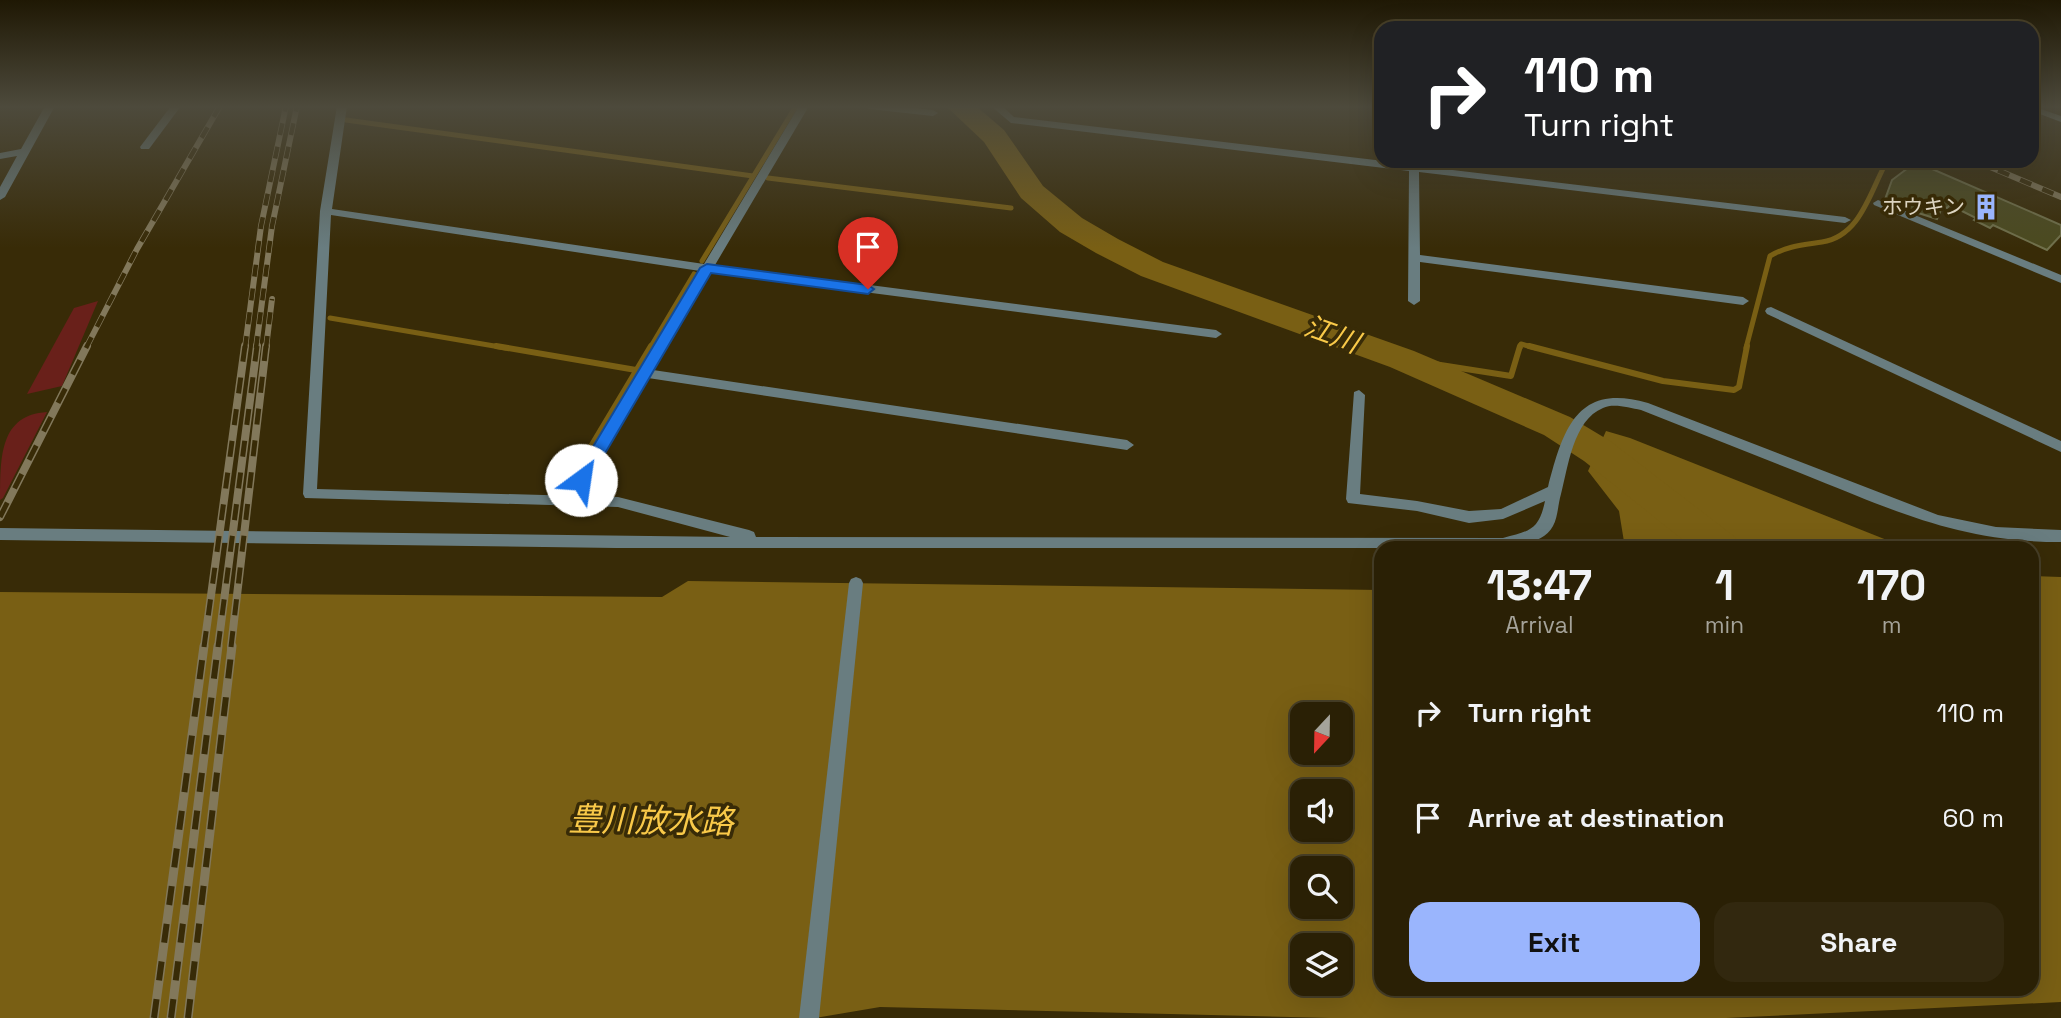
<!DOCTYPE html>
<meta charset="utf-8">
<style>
body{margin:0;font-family:"Space Grotesk","Noto Sans JP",sans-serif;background:#32280f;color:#f1f3f6;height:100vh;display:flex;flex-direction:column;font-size:26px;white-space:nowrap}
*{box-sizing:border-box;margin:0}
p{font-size:23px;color:#a5a39a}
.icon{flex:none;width:38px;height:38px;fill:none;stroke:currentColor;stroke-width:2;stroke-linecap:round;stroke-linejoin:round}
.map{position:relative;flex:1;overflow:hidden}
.drawer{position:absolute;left:1374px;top:541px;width:665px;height:455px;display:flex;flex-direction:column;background:#2a2005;border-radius:21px;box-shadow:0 7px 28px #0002,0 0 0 2px #463e27}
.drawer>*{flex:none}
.hud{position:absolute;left:1374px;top:21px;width:665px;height:147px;border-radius:21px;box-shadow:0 7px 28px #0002,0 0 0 2px #463e27;background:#202124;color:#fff;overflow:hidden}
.needle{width:46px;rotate:202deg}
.controls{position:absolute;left:1290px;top:702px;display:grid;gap:14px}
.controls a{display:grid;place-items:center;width:63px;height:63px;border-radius:14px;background:#2a2005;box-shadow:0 7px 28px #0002,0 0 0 2px #463e27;font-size:35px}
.pin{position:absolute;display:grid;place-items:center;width:60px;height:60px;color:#fff;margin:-72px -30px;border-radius:50% 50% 50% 0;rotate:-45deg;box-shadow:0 0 7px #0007}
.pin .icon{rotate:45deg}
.me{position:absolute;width:77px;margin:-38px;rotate:31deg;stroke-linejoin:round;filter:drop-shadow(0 0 5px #0008)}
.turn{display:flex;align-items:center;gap:24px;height:147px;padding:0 35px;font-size:32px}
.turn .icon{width:91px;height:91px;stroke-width:2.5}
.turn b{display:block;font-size:49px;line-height:60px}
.eta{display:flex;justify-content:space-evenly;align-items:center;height:119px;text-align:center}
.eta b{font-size:42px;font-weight:800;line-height:49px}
.action{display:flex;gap:14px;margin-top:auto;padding:14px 35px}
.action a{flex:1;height:80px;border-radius:21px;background:#9ab5fd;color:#111;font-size:28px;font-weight:800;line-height:80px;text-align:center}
.action a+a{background:#32280f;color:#f1f3f6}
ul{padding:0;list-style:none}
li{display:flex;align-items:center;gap:21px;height:105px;padding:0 35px}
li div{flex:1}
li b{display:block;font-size:26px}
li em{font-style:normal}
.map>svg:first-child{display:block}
</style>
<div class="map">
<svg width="2061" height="1018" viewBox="0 0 2061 1018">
<rect width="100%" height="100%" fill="#382b07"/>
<!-- green -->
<g fill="#69201a">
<polygon points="98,301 62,386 27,394 74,308"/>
<path d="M47 412 3 498 0 500C0 456 0 415 47 412Z"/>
</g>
<!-- water -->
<g fill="#795f14" fill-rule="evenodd">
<polygon points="1606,431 1630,438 1907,548 1625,548 1619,511 1588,471"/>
<path d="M2032 576 2061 577V1002L1726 1018H1330L880 1007 815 1018H0V592L662 597 688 581 1381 590V989H2032ZM1302 714H1340V752H1302ZM1302 791H1340V830H1302ZM1302 868H1340V906H1302ZM1302 945H1340V984H1302Z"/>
</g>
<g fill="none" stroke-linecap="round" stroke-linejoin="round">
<!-- stream-far1 -->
<g stroke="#795f14" stroke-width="5">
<polyline points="346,120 753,176"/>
<polyline points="768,178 1011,208"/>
<polyline points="702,261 796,106"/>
<polyline points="330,318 506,348"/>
<polyline points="650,348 694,274"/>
<polyline points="1520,348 1521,344 1536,348"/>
<path d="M1746 348 1770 256C1787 246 1803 245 1822 242 1861 236 1870 191 1887 161"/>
</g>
<!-- stream -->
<g stroke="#795f14" stroke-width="6">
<polyline points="496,346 636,370"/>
<polyline points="1529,346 1663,381 1734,390 1739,387 1747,346"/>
<polyline points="1402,359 1511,376 1520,346"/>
<polyline points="565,490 651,346"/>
</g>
<!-- river -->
<polygon fill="#795f14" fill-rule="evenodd" points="946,106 976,106 1004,130 1043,186 1082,218 1118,239 1163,262 1414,351 1570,417 1610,441 1735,537 1741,548 1693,548 1584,461 1544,435 1390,367 1141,276 1096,253 1060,232 1021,198 984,142"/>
</g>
<!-- building -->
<polygon fill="#4b4a1f" stroke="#70704b" stroke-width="2" points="1916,162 2061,225 2061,235 2047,250 1993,225 1990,228 1974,220 1976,218 1950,205 1947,208 1936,203 1933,209 1940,212 1937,219 1884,202 1892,180"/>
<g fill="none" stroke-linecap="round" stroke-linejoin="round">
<!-- street -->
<g fill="#697d80" fill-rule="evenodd">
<polygon points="45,106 55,106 5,197 0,200 0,187 17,156 0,159 0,153 21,149"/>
<polygon points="171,106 181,106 149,149 141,149 140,147"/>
<path d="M337 106H347L332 209 704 264 799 106H809L715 265 1216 330 1222 334 1216 338 711 272 653 370 1127 440 1134 445 1127 450 648 378 588 480 593 496 618 497 749 530 754 532 756 537 1503 538C1530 531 1539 530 1545 501L1503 519 1469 523 1417 511 1348 503 1346 499 1354 392 1359 390 1365 395 1360 494 1417 501 1469 511 1501 509 1548 487C1563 429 1577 382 1648 403L1938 515 1996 527 2061 530V542C1964 542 1902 514 1815 479 1757 456 1699 433 1641 410 1629 408 1614 403 1603 408 1573 420 1568 468 1561 494 1558 504 1558 517 1553 526 1545 541 1525 544 1510 548H616L0 540V528L730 537 618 507 305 498 303 494 320 211ZM331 215 700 271 574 480 579 496 317 489Z"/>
<polygon points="864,106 895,106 933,110 938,113 933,116 869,109"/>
<polygon points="991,106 1002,106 1014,117 1409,164 1409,161 1419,161 1419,166 1845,217 1851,220 1845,223 1419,172 1420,255 1743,297 1749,301 1743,305 1420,262 1420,301 1414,305 1408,301 1409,171 1011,123"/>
<polygon points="1878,200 2061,275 2061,283 1874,205 1873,203"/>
<polygon points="1771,307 2061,441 2061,452 1767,314 1765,311 1767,308"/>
<polygon points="856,577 861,579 863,583 819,1018 799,1018 849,583 851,579"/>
</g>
<!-- secondary -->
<polygon fill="#8aaaaf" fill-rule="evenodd" points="2032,106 2061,116 2061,122 2032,111"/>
<!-- rail-far2 casing -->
<g stroke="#82785b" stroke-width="6">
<g id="rail-far2">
<polyline points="1976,161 2061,197"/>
<polyline points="86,348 137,249 220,106"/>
<polyline points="245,348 261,226 286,106"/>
<polyline points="256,348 272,226 297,106"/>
<polyline points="266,348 272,299"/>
</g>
</g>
<!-- rail-far1 casing -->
<g stroke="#82785b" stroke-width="8">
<g id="rail-far1">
<polyline points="0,517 87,346"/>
<polyline points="204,647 245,346"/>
<polyline points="218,647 257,346"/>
<polyline points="231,647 266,346"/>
</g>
</g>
<!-- rail casing -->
<g stroke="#82785b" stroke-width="9">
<g id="rail">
<polyline points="154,1018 204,646"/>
<polyline points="171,1018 218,646"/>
<polyline points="188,1018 232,646"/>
</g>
</g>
<!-- rail-far2 -->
<use href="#rail-far2" stroke="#382b07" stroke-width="4.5" stroke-dasharray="12" stroke-linecap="butt"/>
<!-- rail-far1 -->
<use href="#rail-far1" stroke="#382b07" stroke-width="5" stroke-dasharray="16" stroke-linecap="butt"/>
<!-- rail -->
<use href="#rail" stroke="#382b07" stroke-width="6" stroke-dasharray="19" stroke-linecap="butt"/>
</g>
<!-- sky -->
<linearGradient id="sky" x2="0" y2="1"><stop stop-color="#1f1804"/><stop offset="0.43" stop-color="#4d4a3c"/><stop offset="1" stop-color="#4d4a3c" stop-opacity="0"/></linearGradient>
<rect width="2061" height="248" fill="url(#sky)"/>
<!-- route -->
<polygon fill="#1a73e8" stroke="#114b97" stroke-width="2" points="707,264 868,285 874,289 868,294 711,273 587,484 576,484 576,475 700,268"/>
<!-- icons -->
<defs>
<g id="building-bare" transform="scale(2.1)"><path d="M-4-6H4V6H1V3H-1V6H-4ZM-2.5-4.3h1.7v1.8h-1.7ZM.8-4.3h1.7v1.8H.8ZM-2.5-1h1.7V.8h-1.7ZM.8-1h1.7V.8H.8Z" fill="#9ab5fd" stroke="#382b07" stroke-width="2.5" paint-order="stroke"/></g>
</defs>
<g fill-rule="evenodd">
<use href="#building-bare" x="1986" y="207"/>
</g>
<g text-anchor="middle" stroke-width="7" stroke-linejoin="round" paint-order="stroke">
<!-- far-poi labels -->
<g font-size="21" fill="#dcd4c1" stroke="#382b07" text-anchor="end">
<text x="1965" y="214">ホウキン</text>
</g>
<!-- water labels -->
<g font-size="28" font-style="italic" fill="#f9c949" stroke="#382b07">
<text transform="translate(1332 334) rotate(20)" y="10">江川</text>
</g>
<!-- near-water labels -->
<g font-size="33" font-style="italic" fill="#f9c949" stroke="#382b07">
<text transform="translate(651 820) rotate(1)" y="12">豊川放水路</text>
</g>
</g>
</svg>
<div class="controls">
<a><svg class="needle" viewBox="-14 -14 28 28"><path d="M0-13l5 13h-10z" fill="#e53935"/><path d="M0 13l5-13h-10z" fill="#a5a39a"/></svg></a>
<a><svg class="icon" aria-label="sound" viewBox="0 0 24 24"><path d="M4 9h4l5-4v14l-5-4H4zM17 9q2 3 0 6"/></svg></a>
<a><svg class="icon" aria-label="search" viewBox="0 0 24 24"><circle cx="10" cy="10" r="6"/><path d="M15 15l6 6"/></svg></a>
<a><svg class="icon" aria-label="layers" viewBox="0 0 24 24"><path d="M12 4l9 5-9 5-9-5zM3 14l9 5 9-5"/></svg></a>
</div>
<div class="pin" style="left:868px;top:289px;background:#d93025"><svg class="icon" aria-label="arrive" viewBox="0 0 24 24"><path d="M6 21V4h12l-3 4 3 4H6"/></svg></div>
<svg class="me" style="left:581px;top:480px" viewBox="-20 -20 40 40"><circle r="19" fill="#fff"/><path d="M0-13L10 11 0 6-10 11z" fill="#1a73e8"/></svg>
<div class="hud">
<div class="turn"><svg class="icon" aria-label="right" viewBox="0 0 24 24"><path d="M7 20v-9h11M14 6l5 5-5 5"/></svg><div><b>110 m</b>Turn right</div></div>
</div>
<section class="drawer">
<div class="eta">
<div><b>13:47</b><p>Arrival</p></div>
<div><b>1</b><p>min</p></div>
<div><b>170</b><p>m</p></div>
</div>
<ul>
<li><svg class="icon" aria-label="right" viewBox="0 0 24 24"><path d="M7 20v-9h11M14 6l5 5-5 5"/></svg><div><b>Turn right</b></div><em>110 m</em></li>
<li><svg class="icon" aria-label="arrive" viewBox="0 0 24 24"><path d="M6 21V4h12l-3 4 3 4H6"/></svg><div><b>Arrive at destination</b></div><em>60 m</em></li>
</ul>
<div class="action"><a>Exit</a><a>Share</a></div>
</section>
</div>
